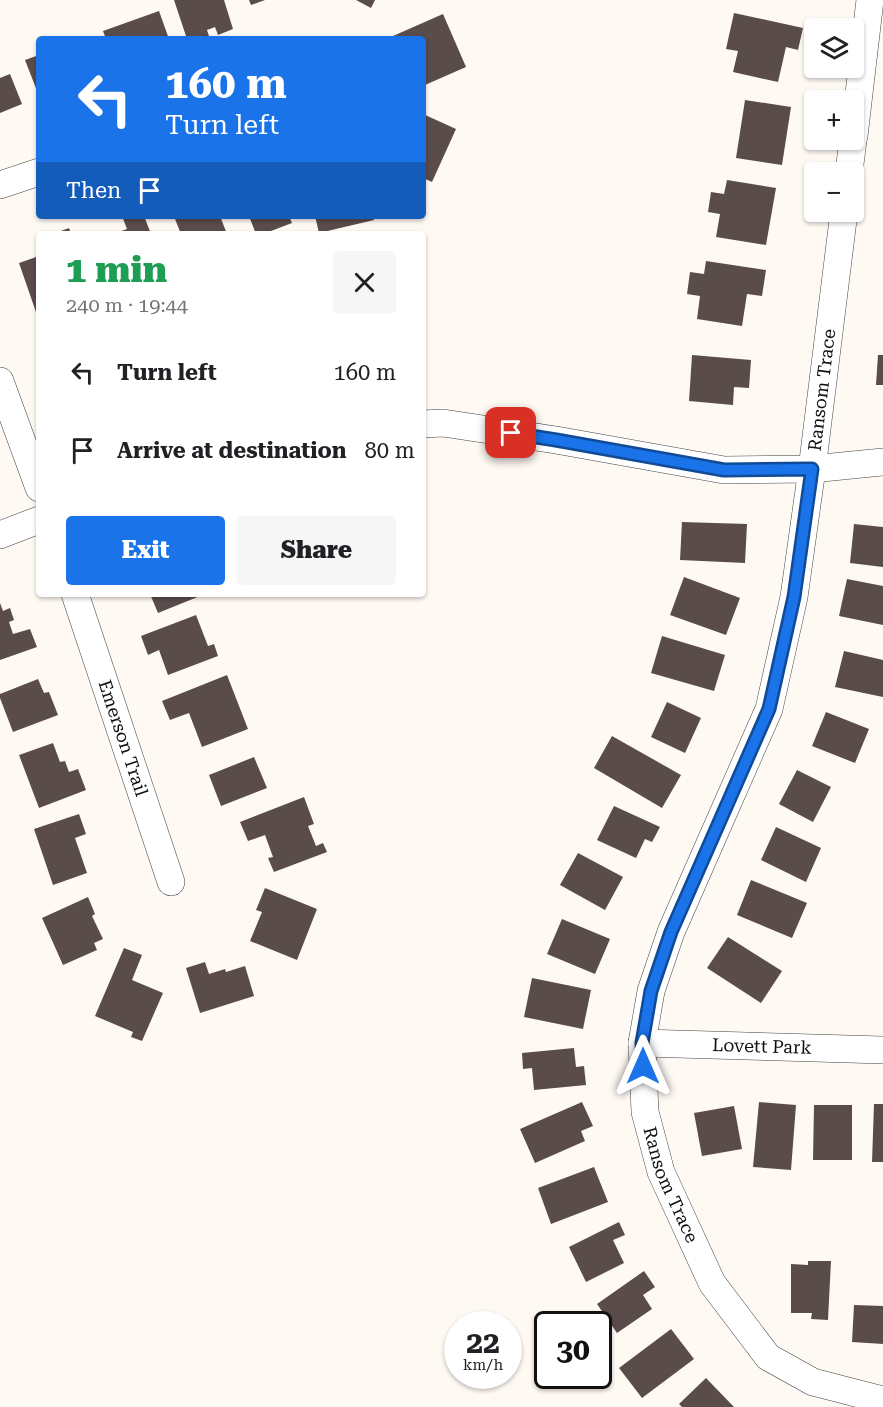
<!DOCTYPE html>
<meta charset="utf-8">
<style>
body{margin:0;font-family:"Roboto Serif",serif;background:#f6f6f6;color:#202124;height:100vh;display:flex;flex-direction:column;font-size:22px;white-space:nowrap}
*{box-sizing:border-box;margin:0}
p{font-size:20px;color:#757577}
.icon{flex:none;width:33px;height:33px;fill:none;stroke:currentColor;stroke-width:2;stroke-linecap:round;stroke-linejoin:round}
.map{position:relative;flex:1;overflow:hidden}
.side{position:absolute;left:36px;top:231px;width:390px;height:366px;display:flex;flex-direction:column;background:#fff;border-radius:6px;box-shadow:0 2px 4px #0004}
.side>*{flex:none}
.hud{position:absolute;left:36px;top:36px;width:390px;height:183px;border-radius:6px;box-shadow:0 2px 4px #0004;background:#1a73e8;color:#fff;overflow:hidden}
.tools{position:absolute;left:804px;top:18px;display:grid;gap:12px}
.tools a{display:grid;place-items:center;width:60px;height:60px;border-radius:6px;background:#fff;box-shadow:0 2px 4px #0004;font-size:30px}
.speed{position:absolute;left:444px;top:1311px;display:flex;gap:12px;font-size:30px;font-weight:700;text-align:center}
.speed>*{display:grid;place-content:center;width:78px;height:78px;border-radius:50%;background:#fff;box-shadow:0 2px 4px #0004;line-height:1}
.speed small{font-size:15px;font-weight:400}
.speed .limit{border:3px solid #111;border-radius:9px;background:#fff;color:#111}
.pin{position:absolute;display:grid;place-items:center;width:51px;height:51px;color:#fff;margin:-26px;border-radius:12px;box-shadow:0 3px 9px #0006}
.me{position:absolute;width:66px;margin:-33px;rotate:0deg;stroke-linejoin:round;filter:drop-shadow(0 0 4px #0008)}
.turn{display:flex;align-items:center;gap:21px;height:126px;padding:0 30px;font-size:27px}
.turn .icon{width:78px;height:78px;stroke-width:2.5}
.turn b{display:block;font-size:42px;line-height:51px}
.then{display:flex;align-items:center;height:57px;padding:0 30px;background:#0003;gap:12px;font-size:22px}
.round{display:grid;place-items:center;flex:none;width:63px;height:63px;border-radius:6px;background:#f6f6f6}
.head{display:flex;align-items:center;justify-content:space-between;height:102px;padding:0 30px}
h1{font-size:36px;font-weight:800;line-height:45px;color:#1e9e55}
.primary-button{display:flex;gap:12px;margin-top:auto;padding:12px 30px}
.primary-button a{flex:1;height:69px;border-radius:6px;background:#1a73e8;color:#fff;font-size:24px;font-weight:800;line-height:69px;text-align:center}
.primary-button a+a{background:#f6f6f6;color:#202124}
ul{padding:0;list-style:none}
li{display:flex;align-items:center;gap:18px;height:78px;padding:0 30px}
li div{flex:1}
li b{display:block;font-size:22px}
li em{font-style:normal}
.map>svg:first-child{display:block}
</style>
<div class="map">
<svg width="883" height="1407" viewBox="0 0 883 1407">
<rect width="100%" height="100%" fill="#fff9f3"/>
<!-- building -->
<g fill="#5a4c4b">
<polygon points="174,0 224,0 233,29 218,35 215,27 207,30 210,39 187,39"/>
<polygon points="249,0 265,0 251,5"/>
<polygon points="356,0 375,0 371,8"/>
<polygon points="159,11 169,39 106,39 103,31"/>
<polygon points="734,13 803,28 798,50 786,47 778,82 733,72 738,51 726,49"/>
<polygon points="443,14 466,67 425,85 423,81 423,39 394,39 393,36"/>
<polygon points="39,55 39,96 25,60"/>
<polygon points="10,74 22,104 0,113 0,78"/>
<polygon points="745,100 791,107 782,165 736,158"/>
<polygon points="423,114 456,129 432,182 423,178"/>
<polygon points="727,180 776,188 766,245 716,237 720,214 708,212 711,192 724,194"/>
<polygon points="122,216 144,216 151,234 113,234 127,229"/>
<polygon points="184,216 220,216 227,234 181,234 175,219"/>
<polygon points="249,216 289,216 292,223 263,234 256,234"/>
<polygon points="315,216 373,216 374,220 319,233"/>
<polygon points="69,228 71,234 53,234"/>
<polygon points="39,256 39,314 37,315 19,263"/>
<polygon points="706,261 766,270 762,296 747,294 742,326 697,319 700,296 687,294 690,272 704,274"/>
<polygon points="692,355 751,360 749,388 734,387 733,405 689,401"/>
<polygon points="878,355 883,355 883,385 876,385"/>
<polygon points="682,522 747,524 745,563 680,560"/>
<polygon points="854,524 883,527 883,567 850,563"/>
<polygon points="684,577 740,598 726,635 670,615"/>
<polygon points="847,579 883,586 883,625 839,616"/>
<polygon points="150,594 205,594 158,613"/>
<polygon points="0,603 3,611 10,608 14,620 9,622 13,634 30,629 37,647 0,660"/>
<polygon points="196,615 208,646 214,644 218,656 168,675 159,650 148,655 141,636"/>
<polygon points="662,636 725,655 714,691 651,673"/>
<polygon points="844,651 883,660 883,697 835,687"/>
<polygon points="227,675 248,729 202,747 189,713 170,720 162,701"/>
<polygon points="38,679 44,693 49,692 58,715 13,732 0,698 0,694"/>
<polygon points="667,702 701,718 685,753 651,737"/>
<polygon points="826,712 869,729 855,763 812,746"/>
<polygon points="612,736 681,775 662,808 594,768"/>
<polygon points="53,743 60,762 65,761 69,772 78,769 86,790 39,808 19,755"/>
<polygon points="254,757 267,788 221,806 209,775"/>
<polygon points="797,770 831,787 813,822 779,804"/>
<polygon points="304,797 314,824 308,826 316,846 323,843 327,852 274,872 268,858 273,857 265,835 248,841 240,822"/>
<polygon points="614,806 660,827 652,842 645,839 636,858 597,840"/>
<polygon points="79,814 86,834 75,838 87,873 53,885 34,829"/>
<polygon points="776,827 821,848 806,882 761,860"/>
<polygon points="578,853 623,877 605,910 560,885"/>
<polygon points="751,880 807,903 792,938 737,915"/>
<polygon points="265,888 317,909 297,960 250,941 262,912 256,910"/>
<polygon points="88,897 95,914 92,916 103,939 94,943 97,950 63,965 42,918"/>
<polygon points="562,919 610,939 595,974 547,954"/>
<polygon points="728,937 782,971 761,1003 707,968"/>
<polygon points="124,948 142,955 132,980 163,993 142,1041 131,1037 133,1032 95,1016"/>
<polygon points="205,962 209,974 225,969 226,972 245,966 254,996 200,1013 186,968"/>
<polygon points="532,978 591,990 583,1029 524,1017"/>
<polygon points="574,1048 576,1067 584,1066 586,1085 534,1090 532,1068 523,1069 522,1053"/>
<polygon points="582,1102 593,1126 581,1131 585,1141 535,1163 520,1129"/>
<polygon points="759,1102 796,1105 791,1170 753,1167"/>
<polygon points="874,1104 883,1104 883,1162 872,1162"/>
<polygon points="814,1105 852,1105 852,1160 813,1160"/>
<polygon points="734,1106 742,1149 702,1156 694,1113"/>
<polygon points="594,1167 608,1202 551,1224 538,1188"/>
<polygon points="619,1222 625,1235 613,1240 624,1263 586,1282 569,1247"/>
<polygon points="808,1261 831,1261 828,1320 811,1319 812,1313 791,1313 791,1264 808,1265"/>
<polygon points="644,1271 655,1287 643,1295 652,1309 617,1333 597,1304"/>
<polygon points="854,1305 883,1306 883,1344 852,1342"/>
<polygon points="671,1329 694,1359 642,1398 619,1368"/>
<polygon points="706,1378 734,1407 682,1407 679,1404"/>
</g>
<g fill="none" stroke-linecap="round" stroke-linejoin="round">
<!-- street casing -->
<g stroke="#434343" stroke-width="28">
<g id="street">
<polyline points="854,136 870,0"/>
<polyline points="849,172 853,140"/>
<polyline points="0,185 39,172"/>
<path id="s1" d="M844 212 812 469 794 597 769 709 671 932 651 991 642 1043 645 1112 661 1172 712 1283 768 1357 813 1382 879 1399H883"/>
<polyline points="0,381 39,488"/>
<polyline points="423,424 443,423 556,440 724,470 812,469 883,462"/>
<polyline points="0,535 39,520"/>
<path id="s2" d="M75 594 171 882"/>
<path id="s3" d="M642 1043 883 1050"/>
</g>
</g>
<!-- street -->
<use href="#street" stroke="#fff" stroke-width="27"/>
</g>
<g fill="none" stroke-linecap="round" stroke-linejoin="round">
<!-- route casing -->
<g stroke="#114b97" stroke-width="15">
<polyline id="route" points="511,433 556,440 724,470 812,469 794,597 769,709 671,932 651,991 642,1043 643,1066"/>
</g>
<!-- route -->
<use href="#route" stroke="#1a73e8" stroke-width="10"/>
</g>
<g text-anchor="middle" stroke-width="6" stroke-linejoin="round" paint-order="stroke">
<!-- street labels -->
<g font-size="18" fill="#101010" stroke="#fff">
<text transform="translate(822 390) rotate(-83)" y="6">Ransom Trace</text>
<text dy="6" stroke="none"><textPath href="#s2" startOffset="152">Emerson Trail</textPath></text>
<text dy="6" stroke="none"><textPath href="#s3" startOffset="120">Lovett Park</textPath></text>
<text dy="6" stroke="none"><textPath href="#s1" startOffset="1008">Ransom Trace</textPath></text>
</g>
</g>
</svg>
<div class="tools">
<a><svg class="icon" aria-label="layers" viewBox="0 0 24 24"><path d="M12 4l9 5-9 5-9-5zM3 14l9 5 9-5"/></svg></a>
<a>+</a>
<a>−</a>
</div>
<div class="speed"><div>22<small>km/h</small></div><div class="limit">30</div></div>
<div class="pin" style="left:511px;top:433px;background:#d93025"><svg class="icon" aria-label="arrive" viewBox="0 0 24 24"><path d="M6 21V4h12l-3 4 3 4H6"/></svg></div>
<svg class="me" style="left:643px;top:1066px" viewBox="-20 -20 40 40"><path d="M0-17L14 15 0 8-14 15z" fill="#1a73e8" stroke="#fff" stroke-width="4"/></svg>
<div class="hud">
<div class="turn"><svg class="icon" aria-label="left" viewBox="0 0 24 24"><path d="M17 20v-9H6M10 6l-5 5 5 5"/></svg><div><b>160 m</b>Turn left</div></div>
<div class="then">Then<svg class="icon" aria-label="arrive" viewBox="0 0 24 24"><path d="M6 21V4h12l-3 4 3 4H6"/></svg></div>
</div>
<section class="side">
<div class="head"><div><h1>1 min</h1><p>240 m · 19:44</p></div><a class="round"><svg class="icon" aria-label="close" viewBox="0 0 24 24"><path d="M6 6l12 12M18 6L6 18"/></svg></a></div>
<ul>
<li><svg class="icon" aria-label="left" viewBox="0 0 24 24"><path d="M17 20v-9H6M10 6l-5 5 5 5"/></svg><div><b>Turn left</b></div><em>160 m</em></li>
<li><svg class="icon" aria-label="arrive" viewBox="0 0 24 24"><path d="M6 21V4h12l-3 4 3 4H6"/></svg><div><b>Arrive at destination</b></div><em>80 m</em></li>
</ul>
<div class="primary-button"><a>Exit</a><a>Share</a></div>
</section>
</div>
